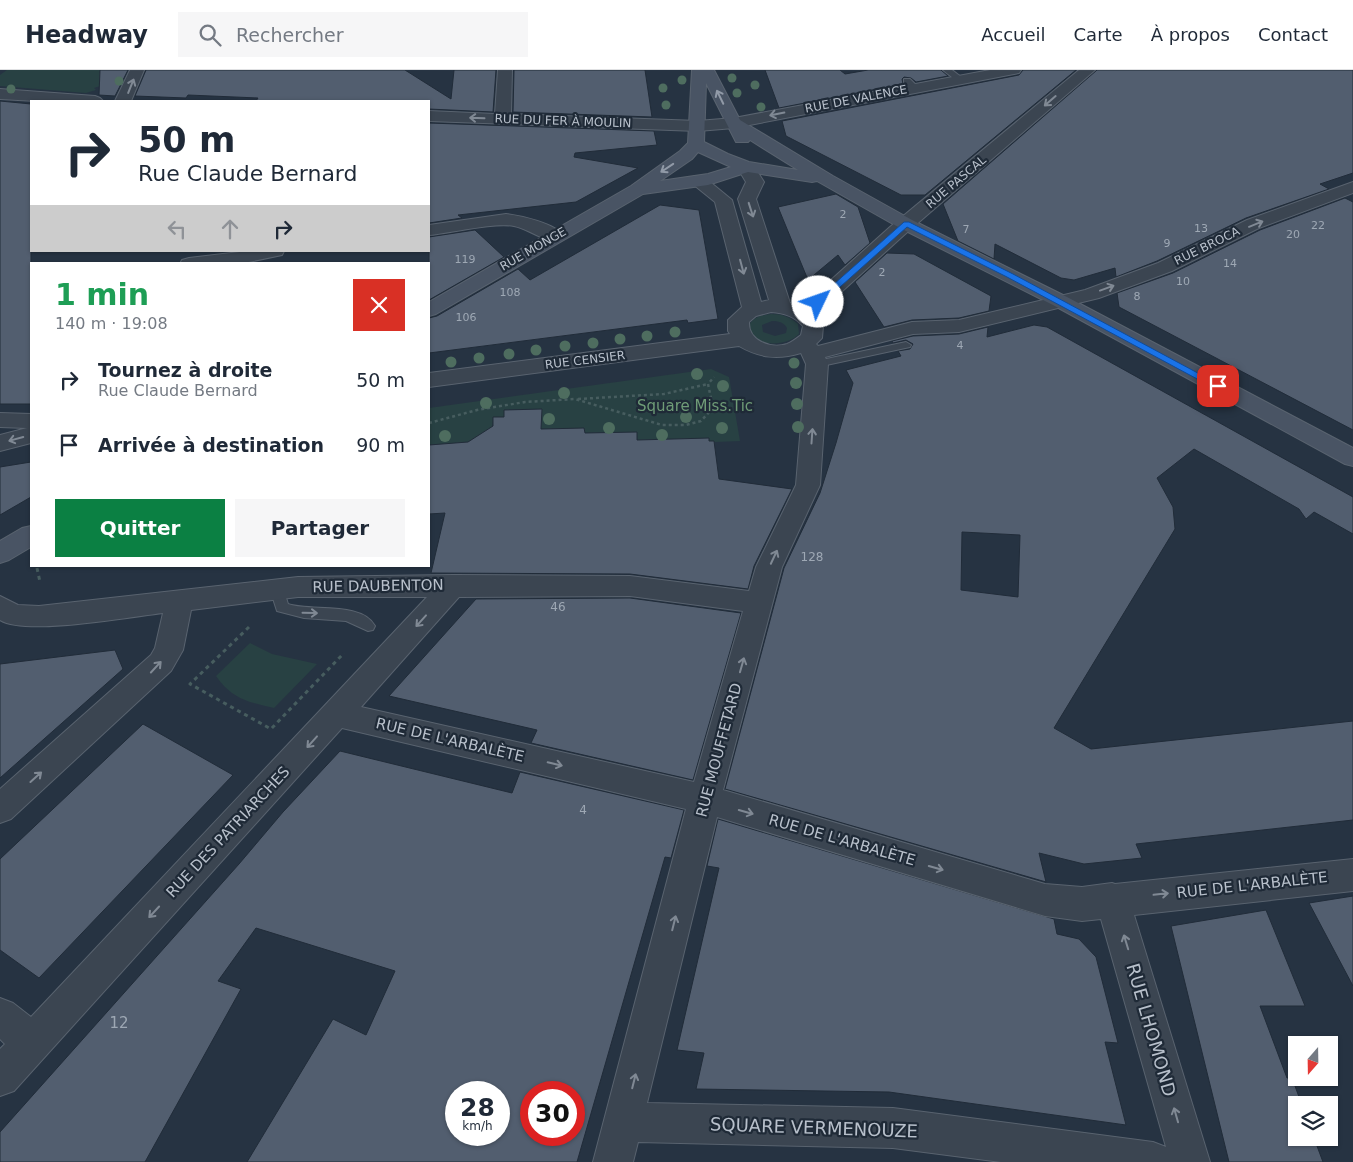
<!DOCTYPE html>
<html lang="fr">
<meta charset="utf-8">
<style>
body{margin:0;font-family:"DejaVu Sans",sans-serif;background:#f6f6f7;color:#1f2937;height:100vh;display:flex;flex-direction:column;font-size:19px;white-space:nowrap}
*{box-sizing:border-box;margin:0}
p{font-size:16px;color:#747a83}
.icon{flex:none;width:28px;height:28px;fill:none;stroke:currentColor;stroke-width:2;stroke-linecap:round;stroke-linejoin:round}
.map{position:relative;flex:1;overflow:hidden}
.sheet{position:absolute;left:30px;top:192px;width:400px;height:305px;display:flex;flex-direction:column;background:#fff;border-radius:0px;box-shadow:0 1px 4px #0004}
.sheet>*{flex:none}
.top-card{position:absolute;left:30px;top:30px;width:400px;height:152px;border-radius:0px;box-shadow:0 1px 4px #0004;background:#fff;color:#1f2937;overflow:hidden}
.needle{width:32px;rotate:200deg}
.controls{position:absolute;left:1288px;top:966px;display:grid;gap:10px}
.controls a{display:grid;place-items:center;width:50px;height:50px;border-radius:0px;background:#fff;box-shadow:0 1px 4px #0004;font-size:25px}
.speed{position:absolute;left:445px;top:1011px;display:flex;gap:10px;font-size:25px;font-weight:700;text-align:center}
.speed>*{display:grid;place-content:center;width:65px;height:65px;border-radius:50%;background:#fff;box-shadow:0 1px 4px #0004;line-height:1}
.speed small{font-size:12px;font-weight:400}
.speed .limit{border:8px solid #d22;background:#fff;color:#111}
.pin{position:absolute;display:grid;place-items:center;width:42px;height:42px;color:#fff;margin:-21px;border-radius:10px;box-shadow:0 2px 8px #0006}
.me{position:absolute;width:55px;margin:-28px;rotate:48deg;stroke-linejoin:round;filter:drop-shadow(0 0 4px #0008)}
.turn{display:flex;align-items:center;gap:18px;height:105px;padding:0 25px;font-size:22px}
.turn .icon{width:65px;height:65px;stroke-width:2.5}
.turn b{display:block;font-size:35px;line-height:42px}
.lanes{display:flex;align-items:center;height:48px;padding:0 25px;background:#0003;justify-content:center;gap:25px;direction:ltr}
.lanes .off{opacity:.35}
.round{display:grid;place-items:center;flex:none;width:52px;height:52px;border-radius:0px;background:#f6f6f7}
.overview{display:flex;align-items:center;justify-content:space-between;height:85px;padding:0 25px}
h1{font-size:30px;font-weight:700;line-height:38px;color:#1e9e55}
.action{display:flex;gap:10px;margin-top:auto;padding:10px 25px}
.action a{flex:1;height:58px;border-radius:0px;background:#0b8043;color:#fff;font-size:20px;font-weight:700;line-height:58px;text-align:center}
.action a+a{background:#f6f6f7;color:#1f2937}
ul{padding:0;list-style:none}
li{display:flex;align-items:center;gap:15px;height:65px;padding:0 25px}
li div{flex:1}
li b{display:block;font-size:19px}
li em{font-style:normal}
header{display:flex;align-items:center;gap:30px;box-sizing:border-box;height:70px;padding:0 25px;background:#fff;border-bottom:1px solid #e0e1e3}
header strong{font-size:24px}
nav{display:flex;gap:28px;margin-inline-start:auto;font-size:18px}
.search{width:350px;height:45px;background:#f6f6f7;display:flex;align-items:center;gap:12px;box-sizing:border-box;padding:0 18px;border-radius:0px;color:#747a83;font-size:19px}
.map>svg:first-child{display:block}
</style>
<header>
<strong>Headway</strong>
<div class="search"><svg class="icon" aria-label="search" viewBox="0 0 24 24"><circle cx="10" cy="10" r="6"/><path d="M15 15l6 6"/></svg>Rechercher</div>
<nav><a>Accueil</a><a>Carte</a><a>À propos</a><a>Contact</a></nav>
</header>
<div class="map">
<svg width="1353" height="1092" viewBox="0 0 1353 1092">
<rect width="100%" height="100%" fill="#263342"/>
<!-- green -->
<g fill="#284143" fill-rule="evenodd">
<polygon points="7,0 121,0 103,15 94,18 96,20 86,23 0,16 0,5"/>
<path d="M771 244C782 244 790 247 798 254L799 264C787 277 750 279 749 255 754 247 762 245 771 244ZM772 251C778 251 784 252 787 258L786 263 775 266 763 262 762 255Z"/>
<polygon points="711,299 729,307 740,371 638,375 637,362 585,363 584,358 541,359 541,339 505,340 504,347 493,348 492,361 484,362 468,372 429,375 429,338"/>
<path d="M250 573 272 584 317 594 274 638C248 632 232 629 216 606Z"/>
</g>
<!-- building -->
<g fill="#525e6f" stroke="#212c39" fill-rule="evenodd">
<polygon points="100,0 128,0 115,26 99,25"/>
<polygon points="146,0 405,0 451,29 454,0 496,0 493,42 429,39 429,31 256,31 258,28 188,25 186,28 135,26"/>
<polygon points="514,0 645,0 652,47 513,42"/>
<polygon points="765,0 840,0 845,4 868,0 941,0 948,6 916,12 911,8 904,7 902,9 903,14 779,38"/>
<polygon points="1023,0 1076,0 925,125 901,125 786,66 782,51 1019,5"/>
<polygon points="1097,0 1353,0 1353,103 1320,114 1329,119 1246,148 1157,191 1116,207 1115,198 1074,210 1061,208 995,174 994,189 958,171 943,134"/>
<polygon points="0,31 31,34 31,334 0,334"/>
<polygon points="429,53 654,61 657,75 575,83 574,87 638,98 576,132 458,145 462,148 429,153"/>
<polygon points="836,124 858,137 870,173 845,195 838,185 808,210 778,137"/>
<polygon points="1345,128 1353,132 1353,360 1119,237 1117,223 1173,203 1260,160"/>
<polygon points="660,135 699,140 718,249 688,253 687,250 429,283 429,248 437,246 518,199 530,210"/>
<polygon points="475,160 504,187 429,230 429,167"/>
<polygon points="887,183 914,184 991,226 989,241 959,248 912,250 884,257 855,212"/>
<path d="M1034 255 1047 257 1353 427V464L1314 442 1306 449 1299 439 1194 379 1157 408 1173 437 1175 459 1054 658 1091 679 1353 651V750L1136 774 1142 788 1084 794 1039 783 1046 812 725 719 784 498 820 423 836 373 853 313 846 300 901 286 898 281 910 279 913 274 906 270 893 273 892 271 913 266 959 264 988 257 987 267ZM962 462 1020 465 1018 527 961 520Z"/>
<polygon points="542,339 541,359 584,358 585,363 637,362 637,370 709,368 709,371 714,371 719,409 792,419 754,496 748,519 630,504 431,503 445,443 429,444 429,375 468,372 493,356 493,347 504,347 504,340"/>
<polygon points="31,392 31,427 0,445 0,397"/>
<polygon points="630,528 741,543 693,710 531,673 537,660 389,626 476,529"/>
<polygon points="115,580 123,599 0,708 0,594"/>
<polygon points="143,654 233,705 39,908 0,880 0,789"/>
<path d="M340 681 512 723 520 702 684 740 671 788 665 787 577 1092H247L333 949 366 965 395 901 256 858 218 911 241 919 145 1092H0V1062L239 794 283 742ZM456 1022H499V1065H456ZM531 1022H574V1065H531Z"/>
<polygon points="718,749 1054,849 1057,864 1079,869 1096,887 1118,973 1105,972 1126,1055 889,1022 696,1019 704,983 677,980 719,798 707,796"/>
<polygon points="1353,826 1353,916 1309,833"/>
<polygon points="1266,840 1305,936 1260,936 1287,1008 1292,1008 1302,1035 1296,1035 1296,1068 1314,1068 1323,1092 1229,1092 1171,856"/>
</g>
<g fill="none" stroke-linecap="round" stroke-linejoin="round">
<!-- lane casing -->
<g stroke="#59636f" stroke-width="2">
<g id="lane">
<polygon points="943,0 952,0 965,10 958,12"/>
<polygon points="904,9 910,9 919,18 912,20 904,13"/>
<polygon points="906,272 911,275 910,277 817,297 812,294 817,291"/>
<path d="M277 514 282 515 288 534C311 542 362 531 375 556L373 560 368 561 346 551 304 548 277 541 270 519 272 515Z"/>
</g>
</g>
<!-- street casing -->
<g stroke="#59636f" stroke-width="2">
<g id="street">
<polygon points="130,0 144,0 131,31 115,31"/>
<polygon points="498,0 512,0 511,44 698,51 734,48 990,0 1021,0 1019,3 1014,4 734,58 698,61 429,51 429,41 495,44"/>
<path d="M1079 0H1095L904 165 816 245 823 256 822 268 816 274 818 276 912 252 959 250 1085 220 1158 193 1247 150 1353 112V123L1259 158 1172 201 1099 228 959 262 913 264 825 287 828 294 820 415 782 497 723 720 1045 814 1082 817 1112 813 1115 814 1353 789V821L1134 845 1210 1092H1001L893 1078 638 1072 633 1092H593L686 739 342 658 14 1021 0 1026V979L5 974 0 969V928L13 933 31 947 427 527H298L191 540 183 580 171 601 11 749 0 753V719L151 585 155 578 163 543C129 547 25 566 0 550V526L18 535 39 536 298 507 454 505 630 506 749 521 756 497 796 415 806 294 801 283C778 290 760 288 739 276L429 317V303L730 264 728 261V250L742 237 715 132 689 111 692 107 698 106 704 107 732 130 761 232 769 230 738 129 746 112 737 97 740 93H752L764 112 756 129 790 233 802 236 890 157ZM771 242C784 243 794 246 803 256L801 265C797 268 792 272 787 274 771 279 748 271 749 252L756 246ZM630 526 743 541 694 712 361 637 459 527ZM717 747 1045 846 1082 851 1101 849 1166 1077 1153 1072 893 1038 647 1033Z"/>
<polygon points="0,19 95,26 100,28 103,31 36,31 0,29"/>
<path d="M506 144C521 146 555 153 564 166L562 170C545 174 530 159 514 156 495 152 450 163 429 165V155Z"/>
<polygon points="248,181 284,181 282,185 239,194 180,194 182,190 189,188"/>
<polygon points="0,343 31,344 31,373 0,381 0,365 27,358 0,357"/>
</g>
</g>
<!-- secondary casing -->
<g stroke="#59636f" stroke-width="2">
<g id="secondary">
<path d="M692 0H714L740 50 833 106 912 150 1067 227 1353 378V396L1345 394 1053 235 900 158 817 111 812 112 748 102 708 115 643 124 436 244 429 246V232L631 116 680 81 688 73ZM706 13 736 72H748L750 70 798 100 749 92 728 84 704 72ZM698 82 731 97 708 104 660 111 692 89Z"/>
<polygon points="31,456 31,477 9,490 0,493 0,471 22,458"/>
</g>
</g>
<!-- path-far1 -->
<g stroke="#475d5f" stroke-width="2.5" stroke-dasharray="3 3" stroke-linecap="butt">
<polyline points="578,329 664,324 708,314"/>
<polyline points="429,353 477,340 525,332 575,329 662,355 686,355 701,351 713,338 708,314 714,307"/>
</g>
<!-- path -->
<g stroke="#475d5f" stroke-width="3" stroke-dasharray="4 4" stroke-linecap="butt">
<polyline points="37,498 40,512"/>
<polyline points="249,557 190,614 271,659 344,583"/>
</g>
<!-- lane -->
<use href="#lane" fill="#3b4551" fill-rule="evenodd"/>
<!-- street -->
<use href="#street" fill="#3b4551" fill-rule="evenodd"/>
<!-- secondary -->
<use href="#secondary" fill="#495464" fill-rule="evenodd"/>
</g>
<!-- trees -->
<g fill="#4e6d5f">
<circle cx="732" cy="8" r="4.5"/>
<circle cx="682" cy="10" r="4.5"/>
<circle cx="119" cy="11" r="4.5"/>
<circle cx="755" cy="15" r="4.5"/>
<circle cx="663" cy="18" r="4.5"/>
<circle cx="11" cy="19" r="4.5"/>
<circle cx="737" cy="23" r="4.5"/>
<circle cx="666" cy="35" r="4.5"/>
<circle cx="761" cy="37" r="4.5"/>
<circle cx="675" cy="262" r="5.5"/>
<circle cx="647" cy="266" r="5.5"/>
<circle cx="620" cy="269" r="5.5"/>
<circle cx="593" cy="273" r="5.5"/>
<circle cx="565" cy="276" r="5.5"/>
<circle cx="536" cy="280" r="5.5"/>
<circle cx="509" cy="284" r="5.5"/>
<circle cx="479" cy="288" r="5.5"/>
<circle cx="451" cy="292" r="5.5"/>
<circle cx="794" cy="293" r="5.5"/>
<circle cx="697" cy="304" r="6"/>
<circle cx="796" cy="313" r="6"/>
<circle cx="723" cy="316" r="6"/>
<circle cx="564" cy="323" r="6"/>
<circle cx="486" cy="333" r="6"/>
<circle cx="797" cy="334" r="6"/>
<circle cx="686" cy="347" r="6"/>
<circle cx="549" cy="349" r="6"/>
<circle cx="798" cy="357" r="6"/>
<circle cx="609" cy="358" r="6"/>
<circle cx="722" cy="358" r="6"/>
<circle cx="662" cy="365" r="6"/>
<circle cx="445" cy="366" r="6"/>
</g>
<!-- one-way arrows -->
<defs><path id="oneway-shaft" d="M-6 0H5M1.5-3L5.5 0L1.5 3" fill="none" stroke-width="1.6" stroke-linecap="round" stroke-linejoin="round" transform="scale(1.25)"/></defs>
<g stroke="#808994">
<use href="#oneway-shaft" transform="translate(131 16) rotate(-68)"/>
<use href="#oneway-shaft" transform="translate(1050 31) rotate(139)"/>
<use href="#oneway-shaft" transform="translate(777 44) rotate(169)"/>
<use href="#oneway-shaft" transform="translate(477 48) rotate(-178)"/>
<use href="#oneway-shaft" transform="translate(751 140) rotate(72)"/>
<use href="#oneway-shaft" transform="translate(1256 154) rotate(-22)"/>
<use href="#oneway-shaft" transform="translate(742 197) rotate(75)"/>
<use href="#oneway-shaft" transform="translate(1107 218) rotate(-20)"/>
<use href="#oneway-shaft" transform="translate(812 366) rotate(-86)"/>
<use href="#oneway-shaft" transform="translate(16 369) rotate(165)"/>
<use href="#oneway-shaft" transform="translate(774 487) rotate(-65)"/>
<use href="#oneway-shaft" transform="translate(310 543) rotate(1)"/>
<use href="#oneway-shaft" transform="translate(421 551) rotate(132)"/>
<use href="#oneway-shaft" transform="translate(742 595) rotate(-74)"/>
<use href="#oneway-shaft" transform="translate(156 597) rotate(-47)"/>
<use href="#oneway-shaft" transform="translate(312 672) rotate(132)"/>
<use href="#oneway-shaft" transform="translate(555 694) rotate(13)"/>
<use href="#oneway-shaft" transform="translate(36 707) rotate(-42)"/>
<use href="#oneway-shaft" transform="translate(746 742) rotate(16)"/>
<use href="#oneway-shaft" transform="translate(936 798) rotate(16)"/>
<use href="#oneway-shaft" transform="translate(1161 824) rotate(-6)"/>
<use href="#oneway-shaft" transform="translate(154 842) rotate(133)"/>
<use href="#oneway-shaft" transform="translate(674 853) rotate(-76)"/>
<use href="#oneway-shaft" transform="translate(1126 872) rotate(-107)"/>
<use href="#oneway-shaft" transform="translate(634 1011) rotate(-76)"/>
<use href="#oneway-shaft" transform="translate(1176 1045) rotate(-106)"/>
</g>
<g stroke="#919aa7">
<use href="#oneway-shaft" transform="translate(720 27) rotate(-116)"/>
<use href="#oneway-shaft" transform="translate(667 98) rotate(146)"/>
</g>
<!-- route -->
<polygon fill="#1a73e8" stroke="#114b97" points="904,152 909,152 1013,204 1222,316 1218,319 1214,318 1007,207 907,157 821,234 816,234 816,230"/>
<g text-anchor="middle" stroke-width="4.5" stroke-linejoin="round" paint-order="stroke">
<!-- far-number labels -->
<g font-size="11" fill="#9ea8b4">
<text x="843" y="148">2</text>
<text x="1318" y="159">22</text>
<text x="1201" y="162">13</text>
<text x="966" y="163">7</text>
<text x="1293" y="168">20</text>
<text x="1167" y="177">9</text>
<text x="465" y="193">119</text>
<text x="1230" y="197">14</text>
<text x="882" y="206">2</text>
<text x="1183" y="215">10</text>
<text x="510" y="226">108</text>
<text x="1137" y="230">8</text>
<text x="466" y="251">106</text>
<text x="960" y="279">4</text>
</g>
<!-- far-street labels -->
<g font-size="12" fill="#b8c0cb" stroke="#1f2a37">
<text transform="translate(856 29) rotate(-11)" y="4">RUE DE VALENCE</text>
<text transform="translate(563 51) rotate(2)" y="4">RUE DU FER À MOULIN</text>
<text transform="translate(956 112) rotate(-40)" y="4">RUE PASCAL</text>
<text transform="translate(1207 176) rotate(-26)" y="4">RUE BROCA</text>
<text transform="translate(533 179) rotate(-30)" y="4">RUE MONGE</text>
<text transform="translate(585 290) rotate(-7)" y="4">RUE CENSIER</text>
</g>
<!-- number labels -->
<g font-size="12" fill="#9ea8b4">
<text x="812" y="491">128</text>
<text x="558" y="541">46</text>
<text x="583" y="744">4</text>
</g>
<!-- park labels -->
<g font-size="15" fill="#6f9c77" stroke="#1f2a37">
<text x="695" y="341">Square Miss.Tic</text>
</g>
<!-- street labels -->
<g font-size="15" fill="#b8c0cb" stroke="#1f2a37">
<text transform="translate(378 516) rotate(-1)" y="5">RUE DAUBENTON</text>
<text transform="translate(450 670) rotate(13)" y="5">RUE DE L'ARBALÈTE</text>
<text transform="translate(719 680) rotate(-75)" y="5">RUE MOUFFETARD</text>
<text transform="translate(228 762) rotate(-47)" y="5">RUE DES PATRIARCHES</text>
<text transform="translate(842 770) rotate(16)" y="5">RUE DE L'ARBALÈTE</text>
<text transform="translate(1252 815) rotate(-6)" y="5">RUE DE L'ARBALÈTE</text>
</g>
<!-- near-number labels -->
<g font-size="15" fill="#9ea8b4">
<text x="119" y="958">12</text>
</g>
<!-- near-street labels -->
<g font-size="18" fill="#b8c0cb" stroke="#1f2a37">
<text transform="translate(1151 960) rotate(74)" y="6">RUE LHOMOND</text>
<text transform="translate(814 1058) rotate(2)" y="6">SQUARE VERMENOUZE</text>
</g>
</g>
</svg>
<div class="controls">
<a><svg class="needle" viewBox="-14 -14 28 28"><path d="M0-13l5 13h-10z" fill="#e53935"/><path d="M0 13l5-13h-10z" fill="#747a83"/></svg></a>
<a><svg class="icon" aria-label="layers" viewBox="0 0 24 24"><path d="M12 4l9 5-9 5-9-5zM3 14l9 5 9-5"/></svg></a>
</div>
<div class="speed"><div>28<small>km/h</small></div><div class="limit">30</div></div>
<div class="pin" style="left:1218px;top:316px;background:#d93025"><svg class="icon" aria-label="arrive" viewBox="0 0 24 24"><path d="M6 21V4h12l-3 4 3 4H6"/></svg></div>
<svg class="me" style="left:818px;top:232px" viewBox="-20 -20 40 40"><circle r="19" fill="#fff"/><path d="M0-13L10 11 0 6-10 11z" fill="#1a73e8"/></svg>
<div class="top-card">
<div class="turn"><svg class="icon" aria-label="right" viewBox="0 0 24 24"><path d="M7 20v-9h11M14 6l5 5-5 5"/></svg><div><b>50 m</b>Rue Claude Bernard</div></div>
<div class="lanes"><svg class="icon off" aria-label="left" viewBox="0 0 24 24"><path d="M17 20v-9H6M10 6l-5 5 5 5"/></svg><svg class="icon off" aria-label="ahead" viewBox="0 0 24 24"><path d="M12 20V5M6 11l6-6 6 6"/></svg><svg class="icon" aria-label="right" viewBox="0 0 24 24"><path d="M7 20v-9h11M14 6l5 5-5 5"/></svg></div>
</div>
<section class="sheet">
<div class="overview"><div><h1>1 min</h1><p>140 m · 19:08</p></div><a class="round" style="background:#d93025;color:#fff"><svg class="icon" aria-label="close" viewBox="0 0 24 24"><path d="M6 6l12 12M18 6L6 18"/></svg></a></div>
<ul>
<li><svg class="icon" aria-label="right" viewBox="0 0 24 24"><path d="M7 20v-9h11M14 6l5 5-5 5"/></svg><div><b>Tournez à droite</b><p>Rue Claude Bernard</p></div><em>50 m</em></li>
<li><svg class="icon" aria-label="arrive" viewBox="0 0 24 24"><path d="M6 21V4h12l-3 4 3 4H6"/></svg><div><b>Arrivée à destination</b></div><em>90 m</em></li>
</ul>
<div class="action"><a>Quitter</a><a>Partager</a></div>
</section>
</div>
